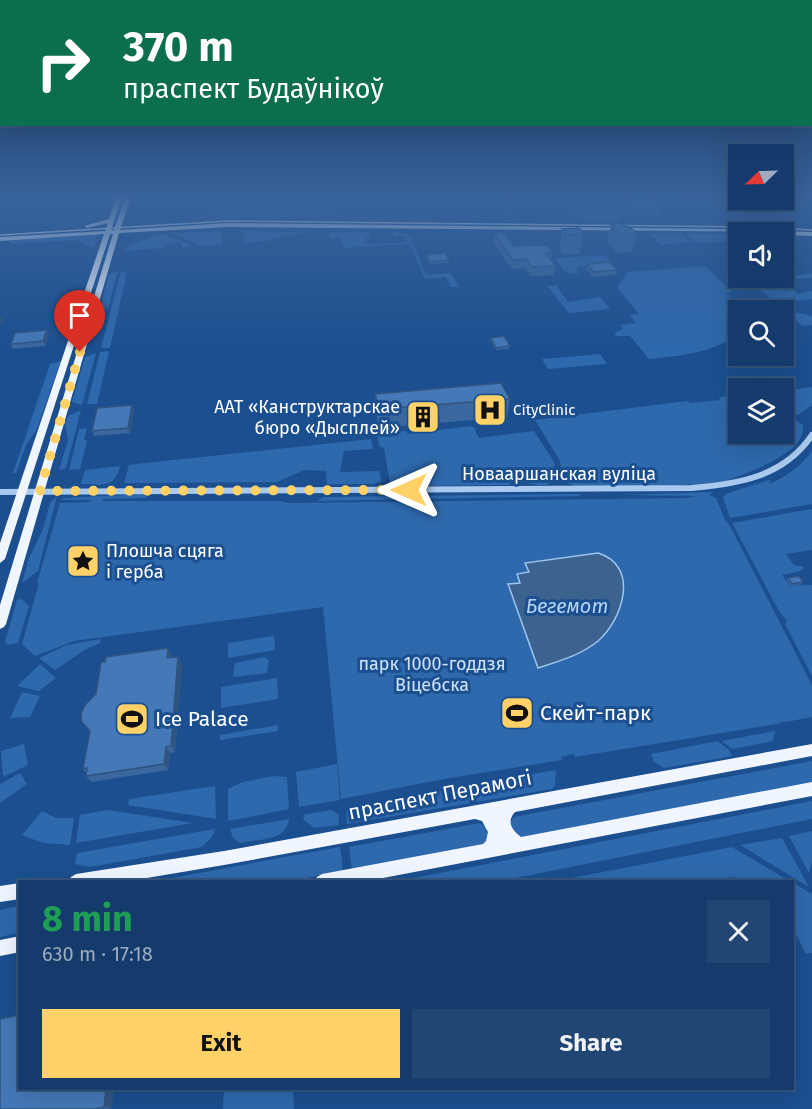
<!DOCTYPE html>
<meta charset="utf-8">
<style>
body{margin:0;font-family:"Fira Sans",sans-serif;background:#214673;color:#f1f3f6;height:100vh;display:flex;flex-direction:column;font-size:22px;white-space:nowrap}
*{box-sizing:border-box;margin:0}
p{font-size:20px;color:#9dadc1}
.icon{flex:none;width:33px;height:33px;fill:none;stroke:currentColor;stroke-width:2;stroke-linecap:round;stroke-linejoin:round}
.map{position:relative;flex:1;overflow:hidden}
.details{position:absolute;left:18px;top:880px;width:776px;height:210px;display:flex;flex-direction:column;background:#143b6b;border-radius:0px;box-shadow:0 6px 24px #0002,0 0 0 2px #33557e}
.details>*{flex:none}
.hud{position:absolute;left:0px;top:0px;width:813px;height:126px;box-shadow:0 6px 24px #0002,0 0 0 2px #33557e;background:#0b6e4f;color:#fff;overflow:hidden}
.needle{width:39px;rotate:247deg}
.tools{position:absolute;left:728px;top:144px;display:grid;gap:12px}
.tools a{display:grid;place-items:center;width:66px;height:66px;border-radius:0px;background:#143b6b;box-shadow:0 6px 24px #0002,0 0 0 2px #33557e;font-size:30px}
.pin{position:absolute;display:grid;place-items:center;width:51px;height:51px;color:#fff;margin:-62px -26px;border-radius:50% 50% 50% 0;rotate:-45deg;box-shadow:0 0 6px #0007}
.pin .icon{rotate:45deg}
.me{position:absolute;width:66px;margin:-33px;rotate:270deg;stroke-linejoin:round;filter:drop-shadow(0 0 4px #0008)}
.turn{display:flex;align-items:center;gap:21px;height:126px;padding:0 24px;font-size:27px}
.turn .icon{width:78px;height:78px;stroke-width:2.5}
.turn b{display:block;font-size:42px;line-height:51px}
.round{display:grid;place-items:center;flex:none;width:63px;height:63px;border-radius:0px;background:#214673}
.headline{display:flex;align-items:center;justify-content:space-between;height:102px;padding:0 24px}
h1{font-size:36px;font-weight:700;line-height:45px;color:#1e9e55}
.action{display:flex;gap:12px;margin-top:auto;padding:12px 24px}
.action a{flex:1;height:69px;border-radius:0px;background:#ffd166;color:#111;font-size:24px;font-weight:700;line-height:69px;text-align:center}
.action a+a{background:#214673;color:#f1f3f6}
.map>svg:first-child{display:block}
</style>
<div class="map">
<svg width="812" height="1109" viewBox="0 0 812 1109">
<rect width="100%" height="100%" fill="#1b4f8f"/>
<!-- green -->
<g fill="#2e69ad" fill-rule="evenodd">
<polygon points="572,195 577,195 587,216 618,215 624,218 617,221 510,219 594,219 575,218 572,210 579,210 577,206 571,206 567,200 509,199 573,198"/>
<polygon points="214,211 267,211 269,213 254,215 344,216 204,218 251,215 212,215 209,212"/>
<polygon points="222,231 221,245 202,246 171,233"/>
<polygon points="244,231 307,232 264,241 244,243"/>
<polygon points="328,232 369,232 371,237 366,238 365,242 370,244 406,242 404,236 394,236 393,232 406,233 411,238 425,273 430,275 451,273 459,287 451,287 446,277 425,279 410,244 344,248 341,238 330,238"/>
<polygon points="649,233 681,233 690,242 661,245"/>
<polygon points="685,233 726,234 735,242 693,242"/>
<polygon points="97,234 102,236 98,237 94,248 77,240 10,244 11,240 16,239"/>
<polygon points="164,234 194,246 182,248 182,243 166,244 165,247 161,248 126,251 127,247 156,235"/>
<polygon points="604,255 612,263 576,267 578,274 565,272 556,260 557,258"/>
<path d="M702 266 706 267 732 292 725 293 744 310H738V335C710 353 681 356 649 359L630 336H615L616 332 623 329 620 325 636 323 630 315 639 314 617 287 628 272Z"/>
<polygon points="118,271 108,308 99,313 109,274"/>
<polygon points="121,271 127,272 110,348 101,348"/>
<polygon points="812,273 812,278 773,281 784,291 793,290 798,294 812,291 812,299 782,302 790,311 812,316 812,325 802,326 747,278 783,278"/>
<polygon points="556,285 568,302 600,297 610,309 569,313 547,286"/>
<polygon points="109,351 97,404 87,404 100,352"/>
<polygon points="96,353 82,405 72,402 85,357"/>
<polygon points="600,354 607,364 548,369 542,359"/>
<polygon points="61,361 36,431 26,445 16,473 13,473 50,364"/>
<path d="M812 387V405C798 414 800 420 783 408V391Z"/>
<path d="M738 395V434H783V412L803 425C807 454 747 472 726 481 676 488 626 486 575 486L565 482 559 459 535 420 687 401 691 403 720 400 719 397Z"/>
<polygon points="81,410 66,468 59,470 68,440 65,424 68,416"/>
<path d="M471 426 477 429 475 430 479 438 534 431 554 462 557 480C542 491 528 481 512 481L509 485 393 486 390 483 384 448 380 447 376 433 406 431 408 434Z"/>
<polygon points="87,428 84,440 87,441 80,469 69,470 79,429"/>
<polygon points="371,439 373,449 344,451 340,472 379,471 382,481 374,484 327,484 326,471 304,470 277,482 124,483 129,465 136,464"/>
<path d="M812 451V504L730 518 723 497 728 493 769 480 771 481 769 484C786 477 801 466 812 451Z"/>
<path d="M120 466C114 490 101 484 81 484L85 470Z"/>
<path d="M714 492 709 495 716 498 725 520 729 524 812 685V717L786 722 780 721 782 723 575 757 574 754 561 757 562 760 444 779 341 799 323 607 74 641 35 656 22 644 39 583H37L60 503 90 502 91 500H62L63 498 143 494 147 498 103 499 102 501H280L289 503 687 498 696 496 621 495ZM526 563 623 597C609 640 580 655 539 668L508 585 521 583 529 572Z"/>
<polygon points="579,494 580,496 317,501 323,497"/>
<polygon points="57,496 38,571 22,583 29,558 43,529 50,503"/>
<polygon points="812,509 812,550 786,554 794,565 801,566 804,568 798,572 782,575 790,586 812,585 812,676 785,624 787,621 779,611 732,523"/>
<polygon points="22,599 29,606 18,643 8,645 5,642 17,600"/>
<polygon points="274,636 275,650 228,658 228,643"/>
<polygon points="101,639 100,643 83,651 55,670 39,658 67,645"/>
<polygon points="264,657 269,660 267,673 233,677 235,663"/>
<polygon points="40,664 56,678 39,691 17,686"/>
<polygon points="277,678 278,699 221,708 221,687"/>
<polygon points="22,692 40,696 30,717 10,718"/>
<polygon points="278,725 278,731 220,740 220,735"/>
<polygon points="775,731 773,741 732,749 722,741"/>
<polygon points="717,741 729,750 732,756 664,768 654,762 651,754"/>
<polygon points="24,744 28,765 3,777 1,751"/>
<polygon points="812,761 812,784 520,838 509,824 514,817"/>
<polygon points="337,764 340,800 299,807 296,772"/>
<polygon points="556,770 555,785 552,789 347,824 346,812 350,807"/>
<polygon points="20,773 27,784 0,803 0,784"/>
<polygon points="274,776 287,777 289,809 228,821 228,789 243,782"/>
<polygon points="215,786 216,819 128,805 129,799"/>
<polygon points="812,801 812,819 496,882 393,882"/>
<polygon points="108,810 193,823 76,843 80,815"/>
<polygon points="331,810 338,814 339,825 314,828 304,820 303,815"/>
<polygon points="42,811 56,818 74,818 70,845 43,843 22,835"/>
<path d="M289 819C287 841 258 839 240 843L233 838 230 829Z"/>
<polygon points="480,823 489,829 489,843 352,871 349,847"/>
<polygon points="215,829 212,837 202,847 90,867 75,864 77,853"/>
<polygon points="812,831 812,861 809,873 789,836"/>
<polygon points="782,838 809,887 740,845"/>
<polygon points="340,847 343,871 286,882 150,882"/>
<polygon points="732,847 791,882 760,882 731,877 707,882 551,882"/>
<polygon points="792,882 812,894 812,953 806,954 792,926"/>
<polygon points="19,906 19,933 0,937 0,910"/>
<polygon points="224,1089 293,1089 294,1109 223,1109"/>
</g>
<!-- water -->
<path fill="#3c6290" stroke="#9cc4f0" stroke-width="1.5" d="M598 553C640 566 623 619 598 641 581 655 559 661 538 668L508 584 520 583 517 574 529 572 525 563Z"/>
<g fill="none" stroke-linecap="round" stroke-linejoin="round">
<!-- minor -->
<path stroke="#a9c9ee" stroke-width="6" d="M0 492 691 488C738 484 784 477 812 435"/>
<!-- primary -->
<g fill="#f0f6ff" fill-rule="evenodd">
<polygon points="117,195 123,195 111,230 114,230 126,195 132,195 120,230 228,223 726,229 812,232 812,236 783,235 783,232 228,227 119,233 6,624 4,627 0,629 0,605 113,234 110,234 5,559 0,563 0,543 104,234 0,241 0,237 105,231 108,223 87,228 84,226 109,219"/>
<path d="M812 744V756L515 812C506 822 512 830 521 837L812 782V796L362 882H314L317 877 322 874 483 844 486 841 488 832 482 821 475 819 224 865 123 882H68L71 877 76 874 224 851Z"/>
<polygon points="20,883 20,899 0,902 0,886"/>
<polygon points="20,936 20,952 0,956 0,940"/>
</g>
<!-- tram -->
<polyline stroke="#fff" stroke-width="1.5" points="0,235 229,221 756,227 812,230"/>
</g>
<!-- wall -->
<g fill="#3a679d">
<polygon points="232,195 261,195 261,196 232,197"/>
<polygon points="621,195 652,195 661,209 659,215 633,215"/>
<polygon points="683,196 705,202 704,207 687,206 682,200"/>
<polygon points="611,224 623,226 637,233 632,252 616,253 607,243"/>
<polygon points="562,229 584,234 580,254 563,255 559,248"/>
<polygon points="494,234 513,246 552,252 551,260 556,266 554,275 531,276 525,268 512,269 493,243"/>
<polygon points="426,255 449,260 449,263 430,264 426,257"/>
<polygon points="587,264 617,270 615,275 593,277 586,269"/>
<polygon points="49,335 45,346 13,349 11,344"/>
<polygon points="491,338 510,346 509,349 496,350 490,340"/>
<polygon points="375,394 510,399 507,417 379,428 376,413"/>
<polygon points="132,405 134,410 130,433 94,436 92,431"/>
<polygon points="788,578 803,582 801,585 791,586 786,580"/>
<polygon points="168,648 172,655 172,658 178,657 182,664 175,752 170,753 168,770 91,782 86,776 86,773 83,769 90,731"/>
<polygon points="0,1019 112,1108 106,1109 0,1109"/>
</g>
<!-- shaded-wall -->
<g fill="#305480">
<polygon points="2,316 4,321 1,328 0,319"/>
<polygon points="47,330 49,335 45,346 43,341"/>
<polygon points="132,405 134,410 130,433 128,428"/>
<polygon points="168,648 172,655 171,666 167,658"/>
<polygon points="178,657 182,664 175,752 171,746"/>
<polygon points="166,747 170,753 168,770 164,764"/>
<polygon points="106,1089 114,1089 112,1108 104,1107"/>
</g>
<!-- building -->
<g fill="#4478b7" stroke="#305480" stroke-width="1.5">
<polygon points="626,195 652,195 661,209 634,208"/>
<polygon points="683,196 700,196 705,202 688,202"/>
<polygon points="620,223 623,226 628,226 637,233 621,234 611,224"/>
<polygon points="579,228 584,234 567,235 562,229"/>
<polygon points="504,233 513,246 547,245 552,252 545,253 556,266 532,267 526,259 513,260 494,234"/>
<polygon points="445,253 449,260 430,262 426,255"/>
<polygon points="610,262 617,270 594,272 587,264"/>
<polygon points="47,330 43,341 11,344 15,333"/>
<polygon points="504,336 510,346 496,348 491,338"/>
<polygon points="501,383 510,399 379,409 375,394"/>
<polygon points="132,405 128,428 92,431 97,408"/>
<polygon points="799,576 803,582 792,584 788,578"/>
<polygon points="168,648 167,658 178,657 171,746 166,747 164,764 86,776 87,768 83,769 90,731 82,722 81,714 85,705 96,694 101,662 105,662 106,657"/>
<polygon points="20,1015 20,1089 106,1089 104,1107 95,1109 0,1109 0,1019"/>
</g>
<!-- sky -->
<linearGradient id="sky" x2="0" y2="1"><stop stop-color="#0f2b4f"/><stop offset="0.56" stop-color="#39639b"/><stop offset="1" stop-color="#39639b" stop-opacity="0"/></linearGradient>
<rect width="812" height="350" fill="url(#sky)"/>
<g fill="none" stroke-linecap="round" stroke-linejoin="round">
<!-- route -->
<polyline stroke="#ffd166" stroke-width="10" stroke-dasharray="0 18" points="80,352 40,491 409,490"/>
</g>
<!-- icons -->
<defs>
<g id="hospital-square" transform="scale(1.725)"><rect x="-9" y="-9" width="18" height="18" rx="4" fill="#ffd166" stroke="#1b4f8f"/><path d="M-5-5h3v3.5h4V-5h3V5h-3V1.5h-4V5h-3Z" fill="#111"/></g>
<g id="building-square" transform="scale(1.725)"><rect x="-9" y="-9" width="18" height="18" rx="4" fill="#ffd166" stroke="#1b4f8f"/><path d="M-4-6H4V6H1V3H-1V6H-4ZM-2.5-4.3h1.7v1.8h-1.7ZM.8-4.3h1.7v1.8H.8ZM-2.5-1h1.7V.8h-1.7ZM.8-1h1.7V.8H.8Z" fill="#111"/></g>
<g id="sight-square" transform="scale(1.725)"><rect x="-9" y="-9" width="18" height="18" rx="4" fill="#ffd166" stroke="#1b4f8f"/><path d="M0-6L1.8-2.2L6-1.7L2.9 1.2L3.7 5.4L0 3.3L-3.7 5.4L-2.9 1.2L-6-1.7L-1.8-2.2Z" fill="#111"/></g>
<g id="stadium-square" transform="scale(1.725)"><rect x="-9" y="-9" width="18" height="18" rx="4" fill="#ffd166" stroke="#1b4f8f"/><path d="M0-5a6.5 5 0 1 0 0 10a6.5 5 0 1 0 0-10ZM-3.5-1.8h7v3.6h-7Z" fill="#111"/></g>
</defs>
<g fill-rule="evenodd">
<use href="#hospital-square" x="490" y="410"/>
<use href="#building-square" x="423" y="417"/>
<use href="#sight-square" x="83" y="561"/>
<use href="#stadium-square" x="517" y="713"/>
<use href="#stadium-square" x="132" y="719"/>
</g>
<g text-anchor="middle" stroke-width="6" stroke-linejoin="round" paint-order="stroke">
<!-- far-poi labels -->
<g font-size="15" fill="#fff" stroke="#1b4f8f" text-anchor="start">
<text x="513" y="415">CityClinic</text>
</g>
<!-- poi labels -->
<g font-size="18" fill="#fff" stroke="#1b4f8f" text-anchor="end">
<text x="400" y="413">ААТ «Канструктарскае<tspan x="400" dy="21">бюро «Дысплей»</tspan></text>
<text x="106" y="557" text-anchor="start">Плошча сцяга<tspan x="106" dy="21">і герба</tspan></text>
</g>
<!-- street labels -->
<g font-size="18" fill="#fff" stroke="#1b4f8f">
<text x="559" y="480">Новааршанская вуліца</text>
</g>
<!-- park labels -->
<g font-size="18" fill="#cfe3fa" stroke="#1b4f8f">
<text x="432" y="670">парк 1000-годдзя<tspan x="432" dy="21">Віцебска</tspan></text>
</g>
<!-- water labels -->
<g font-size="20" font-style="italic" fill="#b5d3f5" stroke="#1b4f8f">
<text x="567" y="613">Бегемот</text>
</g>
<!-- near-poi labels -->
<g font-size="21" fill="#fff" stroke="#1b4f8f" text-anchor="start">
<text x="540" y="720">Скейт-парк</text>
<text x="155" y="726">Ice Palace</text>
</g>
<!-- near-street labels -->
<g font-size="21" fill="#fff" stroke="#1b4f8f">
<text transform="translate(440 795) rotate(-11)" y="7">праспект Перамогі</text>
</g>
</g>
</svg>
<div class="tools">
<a><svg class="needle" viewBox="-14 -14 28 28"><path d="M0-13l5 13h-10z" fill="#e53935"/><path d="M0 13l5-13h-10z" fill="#9dadc1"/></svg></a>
<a><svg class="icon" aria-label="sound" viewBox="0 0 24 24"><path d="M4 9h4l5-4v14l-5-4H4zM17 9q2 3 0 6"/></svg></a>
<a><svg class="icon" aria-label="search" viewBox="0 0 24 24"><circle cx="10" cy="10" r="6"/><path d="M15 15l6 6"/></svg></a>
<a><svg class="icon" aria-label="layers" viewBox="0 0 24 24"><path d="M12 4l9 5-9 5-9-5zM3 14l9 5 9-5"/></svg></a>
</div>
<div class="pin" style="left:80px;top:352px;background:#d93025"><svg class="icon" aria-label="arrive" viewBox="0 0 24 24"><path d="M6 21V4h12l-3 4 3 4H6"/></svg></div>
<svg class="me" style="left:409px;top:490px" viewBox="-20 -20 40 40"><path d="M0-17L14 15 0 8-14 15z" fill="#ffd166" stroke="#fff" stroke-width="4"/></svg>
<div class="hud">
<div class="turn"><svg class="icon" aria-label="right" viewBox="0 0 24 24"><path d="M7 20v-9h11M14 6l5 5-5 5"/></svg><div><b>370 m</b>праспект Будаўнікоў</div></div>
</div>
<section class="details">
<div class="headline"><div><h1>8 min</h1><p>630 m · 17:18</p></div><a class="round"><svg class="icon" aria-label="close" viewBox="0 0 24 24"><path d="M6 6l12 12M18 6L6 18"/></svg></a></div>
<div class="action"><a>Exit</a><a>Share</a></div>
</section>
</div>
